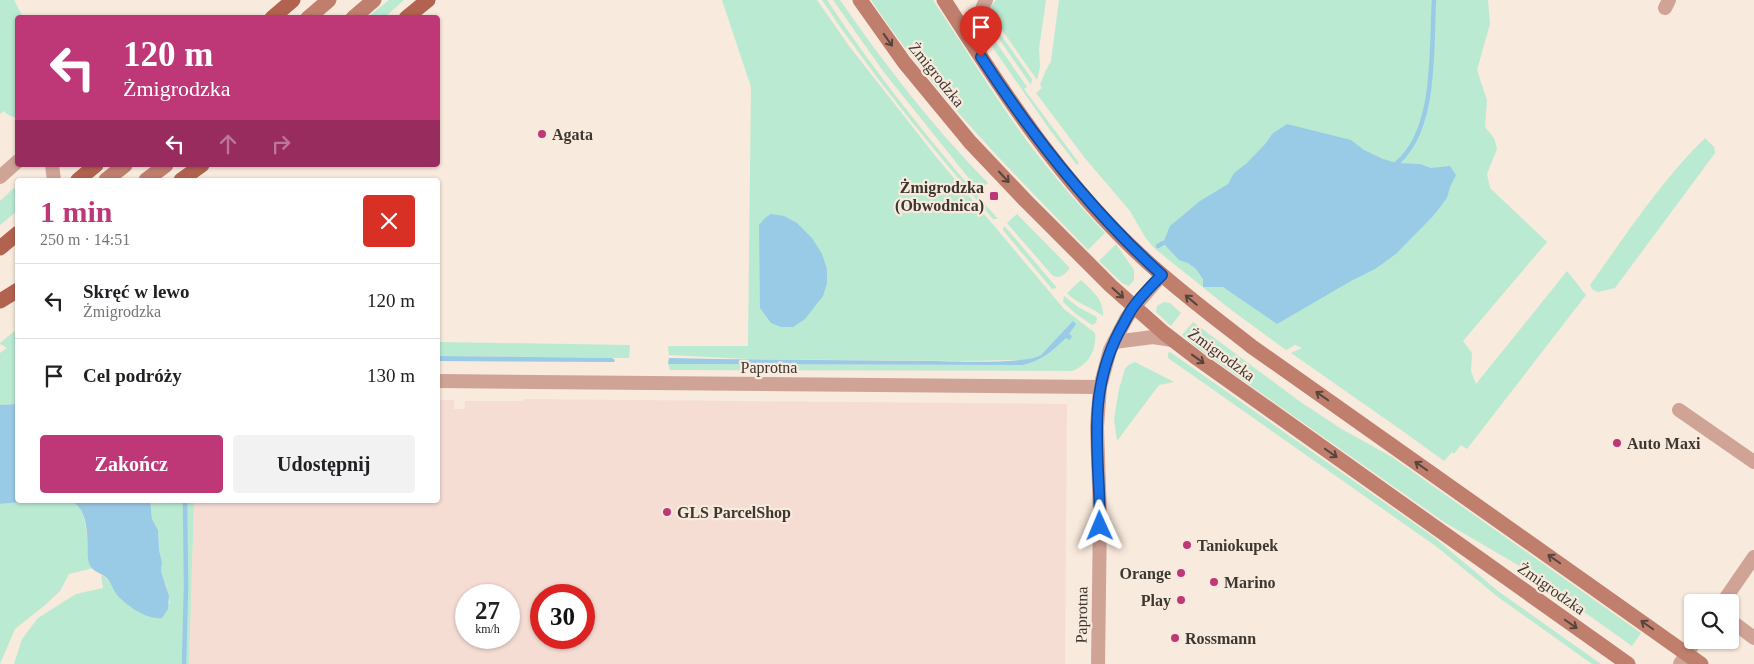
<!DOCTYPE html>
<html lang="pl">
<meta charset="utf-8">
<style>
body{margin:0;font-family:Georgia,serif;background:#f2f2f2;color:#202124;height:100vh;display:flex;flex-direction:column;font-size:19px;white-space:nowrap}
*{box-sizing:border-box;margin:0}
p{font-size:16px;color:#757577}
.icon{flex:none;width:28px;height:28px;fill:none;stroke:currentColor;stroke-width:2;stroke-linecap:round;stroke-linejoin:round}
.map{position:relative;flex:1;overflow:hidden}
.sheet{position:absolute;left:15px;top:178px;width:425px;height:325px;display:flex;flex-direction:column;background:#fff;border-radius:5px;box-shadow:0 1px 4px #0004}
.sheet>*{flex:none}
.top-card{position:absolute;left:15px;top:15px;width:425px;height:152px;border-radius:5px;box-shadow:0 1px 4px #0004;background:#be3777;color:#fff;overflow:hidden}
.buttons{position:absolute;left:1684px;top:594px;display:grid;gap:10px}
.buttons a{display:grid;place-items:center;width:55px;height:55px;border-radius:5px;background:#fff;box-shadow:0 1px 4px #0004;font-size:25px}
.speed{position:absolute;left:455px;top:584px;display:flex;gap:10px;font-size:25px;font-weight:700;text-align:center}
.speed>*{display:grid;place-content:center;width:65px;height:65px;border-radius:50%;background:#fff;box-shadow:0 1px 4px #0004;line-height:1}
.speed small{font-size:12px;font-weight:400}
.speed .limit{border:8px solid #d22;background:#fff;color:#111}
.pin{position:absolute;display:grid;place-items:center;width:42px;height:42px;color:#fff;margin:-51px -21px;border-radius:50% 50% 50% 0;rotate:-45deg;box-shadow:0 0 5px #0007}
.pin .icon{rotate:45deg}
.me{position:absolute;width:55px;margin:-28px;rotate:359deg;stroke-linejoin:round;filter:drop-shadow(0 0 4px #0008)}
.turn{display:flex;align-items:center;gap:18px;height:105px;padding:0 25px;font-size:22px}
.turn .icon{width:65px;height:65px;stroke-width:2.5}
.turn b{display:block;font-size:35px;line-height:42px}
.lanes{display:flex;align-items:center;height:48px;padding:0 25px;background:#0003;justify-content:center;gap:25px;direction:ltr}
.lanes .off{opacity:.35}
.round{display:grid;place-items:center;flex:none;width:52px;height:52px;border-radius:5px;background:#f2f2f2}
.head{display:flex;align-items:center;justify-content:space-between;height:85px;padding:0 25px}
h1{font-size:30px;font-weight:700;line-height:38px;color:#be3777}
.button{display:flex;gap:10px;margin-top:auto;padding:10px 25px}
.button a{flex:1;height:58px;border-radius:5px;background:#be3777;color:#fff;font-size:20px;font-weight:700;line-height:58px;text-align:center}
.button a+a{background:#f2f2f2;color:#202124}
ul{padding:0;list-style:none}
li{display:flex;align-items:center;gap:15px;height:75px;padding:0 25px;border-top:1px solid #e0e0e0}
li div{flex:1}
li b{display:block;font-size:19px}
li em{font-style:normal}
.map>svg:first-child{display:block}
</style>
<div class="map">
<svg width="1754" height="664" viewBox="0 0 1754 664">
<rect width="100%" height="100%" fill="#f8eadc"/>
<!-- industrial -->
<path fill="#f5ddd3" fill-rule="evenodd" d="M523 399 1067 404 1065 664H189L194 500H438V400H454V409H465V401H523ZM466 595H509V638H466ZM541 595H584V638H541Z"/>
<!-- green -->
<g fill="#baead2">
<polygon points="0,0 14,0 23,17 18,18 18,115 15,117 10,116 3,111 0,114"/>
<polygon points="389,0 404,0 385,17 368,17"/>
<path d="M722 0H817L849 46 937 158 1064 309 1095 333C1097 350 1088 365 1072 371L670 370 668 364 1023 365C1043 360 1051 352 1066 337L1069 339 1068 335 1053 343 1041 355 1037 358 1024 360 961 361 747 359 669 355 668 346H748L751 87Z"/>
<path d="M822 0H827C878 77 937 150 998 219H993C933 149 873 77 822 0Z"/>
<path d="M833 0H840C885 65 933 127 988 183L979 191 883 71Z"/>
<path d="M871 0H933C966 50 997 101 1033 149 1055 178 1080 206 1105 233L1088 250C1011 171 932 92 871 0Z"/>
<polygon points="996,0 1046,0 1039,49 1040,67 1037,80 988,10"/>
<path d="M1059 0H1488L1490 24 1477 70 1487 100 1485 127 1494 138 1497 149 1487 174 1490 188 1547 242 1463 341 1472 353 1471 371 1476 384 1567 271 1586 295 1467 449 1461 445 1454 454 1452 452 1444 461C1394 424 1342 389 1291 353L1302 348 1295 345 1286 350 1230 309 1154 248 1145 237 1130 211 1084 157 1036 93 1042 88 1040 85 1045 72 1051 61Z"/>
<polygon points="988,23 994,25 1032,79 1031,85"/>
<polygon points="984,25 1027,87 1024,89 1079,163 1077,165 1050,130 993,48"/>
<path d="M1705 138 1714 147 1715 153 1615 288 1598 292 1592 289 1590 285C1626 235 1660 182 1705 138Z"/>
<polygon points="17,185 17,211 0,225 0,201"/>
<path d="M1017 214 1070 268C1065 274 1060 280 1052 275L1007 223Z"/>
<polygon points="1004,226 1008,230 1057,288 1052,289 1003,230"/>
<polygon points="1116,244 1134,270 1134,280 1129,286 1122,283 1099,261"/>
<path d="M1081 280C1092 291 1104 299 1103 316 1092 307 1077 304 1067 293Z"/>
<polygon points="1064,296 1078,307 1095,316 1097,318 1096,323 1092,325 1076,314 1063,302"/>
<polygon points="1164,302 1170,303 1181,313 1171,326 1156,312 1157,306"/>
<polygon points="1193,322 1302,403 1340,428 1392,457 1641,633 1632,646 1518,565 1444,522 1197,348 1182,335"/>
<polygon points="17,329 17,404 0,405 0,353 7,348 0,344 0,343"/>
<polygon points="438,342 630,345 629,358 438,356"/>
<polygon points="1170,352 1435,538 1498,591 1601,664 1592,664 1498,597 1437,547 1168,358 1168,353"/>
<polygon points="1135,362 1174,382 1159,385 1117,441 1114,419 1119,389 1125,369 1128,365"/>
<path d="M42 500C51 500 62 498 70 500 89 505 87 548 89 563L93 568 69 574 60 591 45 605 15 629 0 664V504Z"/>
<path d="M150 500H194L189 664H14L22 639 38 618 76 594 103 588 101 575C109 578 111 586 116 593 125 606 144 616 160 618L170 602 166 585 161 571 162 562 159 550 158 530 152 519Z"/>
</g>
<!-- water -->
<g fill="#99cbe7">
<polygon points="1287,124 1351,140 1364,150 1383,159 1397,163 1420,164 1431,168 1450,166 1456,175 1450,187 1447,198 1434,215 1396,254 1375,269 1351,281 1277,324 1223,287 1203,287 1203,279 1196,269 1188,263 1179,260 1163,243 1170,226 1200,201 1228,184 1234,173 1247,163 1266,143 1272,134"/>
<polygon points="771,214 784,216 797,223 812,238 822,254 827,269 827,283 823,296 805,319 793,327 781,327 771,323 760,308 759,225 765,218"/>
<path d="M1073 321 1076 324 1069 334 1072 336 1070 340 1066 338C1051 352 1043 360 1023 365L668 364 669 358C755 360 842 360 928 361 951 361 1024 365 1041 355Z"/>
<polygon points="438,356 612,358 615,360 614,362 438,361"/>
<polygon points="17,404 18,500 42,500 0,504 0,405"/>
<path d="M70 500H150L152 519 158 530 159 550 162 562 161 571 169 596 168 609 162 618C147 620 127 606 117 595 113 590 111 583 107 578 100 572 90 572 88 559 87 541 90 509 70 500Z"/>
</g>
<g fill="none" stroke-linecap="round" stroke-linejoin="round">
<!-- stream -->
<g stroke="#99cbe7" stroke-width="4.5">
<path d="M1397 163C1437 129 1431 49 1434 0"/>
<polyline points="1158,246 1163,243"/>
<polyline points="184,664 186,586 185,500"/>
</g>
<!-- street -->
<g stroke="#d0a397" stroke-width="14">
<polyline points="1665,8 1669,0"/>
<path d="M981 57C978 34 975 21 986 0"/>
<polyline points="52,165 54,180"/>
<polyline points="0,177 18,161"/>
<polyline points="1114,342 1153,337 1172,340"/>
<polyline points="438,381 1100,387"/>
<polyline points="1679,410 1754,462"/>
<polyline points="1723,602 1754,557"/>
<polyline points="1730,620 1754,638"/>
<polyline points="1098,664 1100,516 1097,427 1100,387 1110,350 1126,319 1134,307 1162,275"/>
<polyline points="1680,664 1696,640"/>
</g>
<!-- secondary -->
<g stroke="#c07e6d" stroke-width="15">
<polyline points="860,0 904,62 970,142 1025,200 1111,286 1164,333 1198,359 1628,664"/>
<path d="M944 0C1002 91 1062 183 1142 257 1176 289 1214 317 1251 346L1701 664"/>
<polyline points="308,18 329,0"/>
<polyline points="353,18 374,0"/>
<polyline points="106,180 125,165"/>
<polyline points="146,180 166,165"/>
</g>
<!-- primary -->
<g stroke="#b2634f" stroke-width="15">
<polyline points="272,18 293,0"/>
<polyline points="406,18 428,0"/>
<polyline points="78,180 96,165"/>
<polyline points="181,180 202,165"/>
<polyline points="0,248 18,233"/>
<polyline points="0,301 18,290"/>
</g>
</g>
<!-- one-way arrows -->
<defs><path id="oneway-shaft" d="M-6 0H5M1.5-3L5.5 0L1.5 3" fill="none" stroke-width="1.6" stroke-linecap="round" stroke-linejoin="round" transform="scale(1.25)"/></defs>
<g stroke="#56453d">
<use href="#oneway-shaft" transform="translate(888 40) rotate(55)"/>
<use href="#oneway-shaft" transform="translate(1004 177) rotate(47)"/>
<use href="#oneway-shaft" transform="translate(1118 293) rotate(42)"/>
<use href="#oneway-shaft" transform="translate(1191 300) rotate(-140)"/>
<use href="#oneway-shaft" transform="translate(1198 359) rotate(36)"/>
<use href="#oneway-shaft" transform="translate(1322 396) rotate(-145)"/>
<use href="#oneway-shaft" transform="translate(1331 453) rotate(35)"/>
<use href="#oneway-shaft" transform="translate(1421 466) rotate(-145)"/>
<use href="#oneway-shaft" transform="translate(1554 559) rotate(-145)"/>
<use href="#oneway-shaft" transform="translate(1571 624) rotate(35)"/>
<use href="#oneway-shaft" transform="translate(1647 625) rotate(-145)"/>
</g>
<g fill="none" stroke-linecap="round" stroke-linejoin="round">
<!-- route casing -->
<g stroke="#114b97" stroke-width="12">
<path id="route" d="M981 57C1033 137 1091 211 1162 275 1152 285 1142 295 1134 306 1128 314 1125 322 1120 330 1085 397 1100 454 1100 526"/>
</g>
<!-- route -->
<use href="#route" stroke="#1a73e8" stroke-width="9"/>
</g>
<!-- markers -->
<g fill="#be3777" stroke="#f8eadc" stroke-width="2">
<circle cx="542" cy="134" r="5"/>
<rect x="989" y="191" width="10" height="10" rx="2.5"/>
<circle cx="1617" cy="443" r="5"/>
<circle cx="667" cy="512" r="5"/>
<circle cx="1187" cy="545" r="5"/>
<circle cx="1181" cy="573" r="5"/>
<circle cx="1214" cy="582" r="5"/>
<circle cx="1181" cy="600" r="5"/>
<circle cx="1175" cy="638" r="5"/>
</g>
<g text-anchor="middle" stroke-width="4.5" stroke-linejoin="round" paint-order="stroke">
<!-- street labels -->
<g font-size="16" fill="#3c3731" stroke="#f8eadc">
<text transform="translate(937 74) rotate(51)" y="6">Żmigrodzka</text>
<text transform="translate(1222 354) rotate(36)" y="6">Żmigrodzka</text>
<text x="769" y="373">Paprotna</text>
<text transform="translate(1552 588) rotate(35)" y="6">Żmigrodzka</text>
<text transform="translate(1081 615) rotate(-89)" y="6">Paprotna</text>
</g>
<!-- poi labels -->
<g font-size="16" font-weight="bold" fill="#3c3731" stroke="#f8eadc" text-anchor="start">
<text x="552" y="140">Agata</text>
<text x="984" y="193" text-anchor="end">Żmigrodzka<tspan x="984" dy="18">(Obwodnica)</tspan></text>
<text x="1627" y="449">Auto Maxi</text>
<text x="677" y="518">GLS ParcelShop</text>
<text x="1197" y="551">Taniokupek</text>
<text x="1171" y="579" text-anchor="end">Orange</text>
<text x="1224" y="588">Marino</text>
<text x="1171" y="606" text-anchor="end">Play</text>
<text x="1185" y="644">Rossmann</text>
</g>
</g>
</svg>
<div class="buttons">
<a><svg class="icon" aria-label="search" viewBox="0 0 24 24"><circle cx="10" cy="10" r="6"/><path d="M15 15l6 6"/></svg></a>
</div>
<div class="speed"><div>27<small>km/h</small></div><div class="limit">30</div></div>
<div class="pin" style="left:981px;top:57px;background:#d93025"><svg class="icon" aria-label="arrive" viewBox="0 0 24 24"><path d="M6 21V4h12l-3 4 3 4H6"/></svg></div>
<svg class="me" style="left:1100px;top:526px" viewBox="-20 -20 40 40"><path d="M0-17L14 15 0 8-14 15z" fill="#1a73e8" stroke="#fff" stroke-width="4"/></svg>
<div class="top-card">
<div class="turn"><svg class="icon" aria-label="left" viewBox="0 0 24 24"><path d="M17 20v-9H6M10 6l-5 5 5 5"/></svg><div><b>120 m</b>Żmigrodzka</div></div>
<div class="lanes"><svg class="icon" aria-label="left" viewBox="0 0 24 24"><path d="M17 20v-9H6M10 6l-5 5 5 5"/></svg><svg class="icon off" aria-label="ahead" viewBox="0 0 24 24"><path d="M12 20V5M6 11l6-6 6 6"/></svg><svg class="icon off" aria-label="right" viewBox="0 0 24 24"><path d="M7 20v-9h11M14 6l5 5-5 5"/></svg></div>
</div>
<section class="sheet">
<div class="head"><div><h1>1 min</h1><p>250 m · 14:51</p></div><a class="round" style="background:#d93025;color:#fff"><svg class="icon" aria-label="close" viewBox="0 0 24 24"><path d="M6 6l12 12M18 6L6 18"/></svg></a></div>
<ul>
<li><svg class="icon" aria-label="left" viewBox="0 0 24 24"><path d="M17 20v-9H6M10 6l-5 5 5 5"/></svg><div><b>Skręć w lewo</b><p>Żmigrodzka</p></div><em>120 m</em></li>
<li><svg class="icon" aria-label="arrive" viewBox="0 0 24 24"><path d="M6 21V4h12l-3 4 3 4H6"/></svg><div><b>Cel podróży</b></div><em>130 m</em></li>
</ul>
<div class="button"><a>Zakończ</a><a>Udostępnij</a></div>
</section>
</div>
